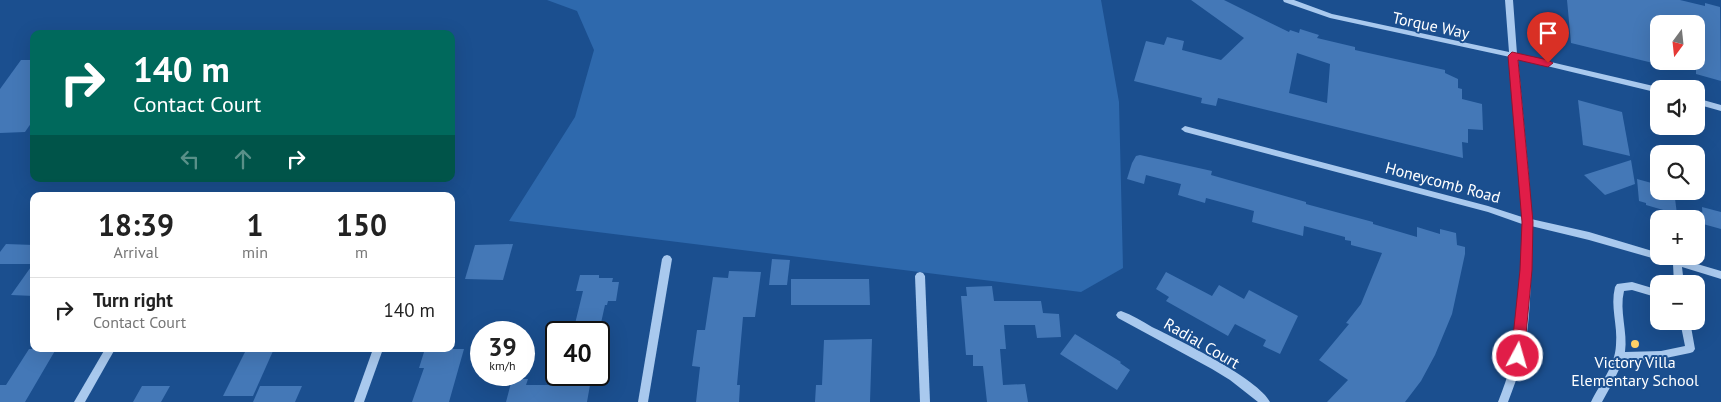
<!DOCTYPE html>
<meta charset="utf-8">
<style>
body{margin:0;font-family:"PT Sans",sans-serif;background:#f2f2f2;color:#222;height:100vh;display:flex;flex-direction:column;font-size:19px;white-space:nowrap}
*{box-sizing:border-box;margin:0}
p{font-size:16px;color:#767676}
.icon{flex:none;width:28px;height:28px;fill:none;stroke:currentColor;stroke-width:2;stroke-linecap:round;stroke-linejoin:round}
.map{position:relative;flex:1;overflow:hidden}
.sheet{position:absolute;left:30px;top:192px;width:425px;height:160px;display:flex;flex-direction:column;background:#fff;border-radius:10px;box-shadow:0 5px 20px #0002}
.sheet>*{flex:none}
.hud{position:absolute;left:30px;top:30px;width:425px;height:152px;border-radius:10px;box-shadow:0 5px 20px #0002;background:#00695c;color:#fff;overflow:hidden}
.needle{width:32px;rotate:195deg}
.tools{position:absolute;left:1650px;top:15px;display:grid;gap:10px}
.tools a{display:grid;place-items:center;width:55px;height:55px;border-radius:10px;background:#fff;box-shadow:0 5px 20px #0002;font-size:25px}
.speed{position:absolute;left:470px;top:321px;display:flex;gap:10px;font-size:25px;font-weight:700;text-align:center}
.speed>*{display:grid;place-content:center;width:65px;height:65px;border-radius:50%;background:#fff;box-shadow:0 5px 20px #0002;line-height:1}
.speed small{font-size:12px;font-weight:400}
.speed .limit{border:2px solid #111;border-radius:8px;background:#fff;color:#111}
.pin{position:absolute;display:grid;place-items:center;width:42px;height:42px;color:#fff;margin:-51px -21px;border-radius:50% 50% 50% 0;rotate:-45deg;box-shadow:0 0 5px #0007}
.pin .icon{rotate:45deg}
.me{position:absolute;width:55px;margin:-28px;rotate:6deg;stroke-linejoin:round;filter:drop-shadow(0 0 4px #0008)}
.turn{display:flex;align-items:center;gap:18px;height:105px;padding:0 20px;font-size:22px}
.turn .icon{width:65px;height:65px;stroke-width:2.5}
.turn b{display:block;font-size:35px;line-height:42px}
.lanes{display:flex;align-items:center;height:48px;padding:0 20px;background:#0003;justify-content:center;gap:25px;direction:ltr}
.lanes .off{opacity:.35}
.eta{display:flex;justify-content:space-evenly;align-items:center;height:85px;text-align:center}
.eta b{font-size:30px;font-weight:700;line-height:35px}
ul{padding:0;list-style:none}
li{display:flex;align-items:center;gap:15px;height:65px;padding:0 20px;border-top:1px solid #e0e0e0}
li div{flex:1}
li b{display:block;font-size:19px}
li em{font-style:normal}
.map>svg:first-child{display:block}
</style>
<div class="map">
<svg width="1721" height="402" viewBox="0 0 1721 402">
<rect width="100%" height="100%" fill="#1b4f8f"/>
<!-- green -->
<polygon fill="#2e69ad" points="547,0 1101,0 1119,102 1123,268 1081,292 509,221 575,117 594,50 577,11"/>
<!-- building -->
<g fill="#4478b7" fill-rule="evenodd">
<path d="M1191 0H1224L1289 32 1290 30 1299 33 1300 29 1319 35 1317 38 1355 47V50L1445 70V73L1458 79V88L1462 89V99L1482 104 1483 130 1468 129V143L1462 142 1463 158 1218 98 1216 106 1201 103 1202 98 1134 81 1146 41 1164 45 1167 37 1184 41 1182 50 1221 60 1244 38ZM1297 53 1330 64 1327 103 1289 93Z"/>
<polygon points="1567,0 1680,0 1705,6 1705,3 1720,7 1721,81 1696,74 1696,24 1659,24 1659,26 1652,24 1657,64 1571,43"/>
<polygon points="21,60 34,60 34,119 25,132 0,133 0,89"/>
<polygon points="1578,100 1622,112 1630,156 1583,145"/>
<polygon points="1140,155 1212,171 1211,175 1306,202 1306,204 1373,222 1373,224 1417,237 1417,227 1440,234 1440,229 1456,233 1457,245 1465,247 1465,254 1452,314 1435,355 1421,381 1405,402 1327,402 1348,380 1319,360 1349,324 1346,323 1361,304 1382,253 1351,245 1351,241 1345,240 1345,237 1304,226 1303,236 1252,222 1254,211 1206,198 1205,203 1178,195 1181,184 1146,175 1144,184 1127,179 1132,163 1136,156"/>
<polygon points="1631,160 1635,184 1605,195 1584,175"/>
<polygon points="1637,179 1659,185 1659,191 1674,191 1677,214 1646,205 1646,203 1639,201"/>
<polygon points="1702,207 1721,212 1721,229 1703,224"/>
<polygon points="6,244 34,245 34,296 11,295 33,264 0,264 0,252"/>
<polygon points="513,244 503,280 465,279 475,245"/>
<polygon points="772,259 790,260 787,285 769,285"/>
<polygon points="729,271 761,272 755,317 743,317 737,385 740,385 739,402 696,402 700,367 692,366 697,330 705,330 713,277 728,278"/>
<polygon points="1166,272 1212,296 1219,285 1244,299 1249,290 1298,316 1280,354 1263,346 1266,340 1235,324 1228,336 1166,301 1169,297 1156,289"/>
<polygon points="580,275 599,275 599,278 613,278 612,282 619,282 616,301 608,301 607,305 605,305 599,332 573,332 583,291 576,291"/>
<polygon points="791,279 869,279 870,305 791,305"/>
<polygon points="992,286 994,301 1041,301 1043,313 1059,314 1061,337 1037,338 1035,325 1004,325 1006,349 1000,349 1003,385 1025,384 1028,402 987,402 983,366 973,366 973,355 966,355 961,296 967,296 966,287"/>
<polygon points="1075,334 1121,362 1120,363 1130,370 1117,390 1060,354"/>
<polygon points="872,339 870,402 815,402 816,385 822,385 824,340"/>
<polygon points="29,349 56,349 25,402 0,402 0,385 6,385"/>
<polygon points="425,349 464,349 449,402 412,402 424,368 419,368"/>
<polygon points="273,351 253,396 223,396 245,352"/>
<polygon points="512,379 528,379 526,385 590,385 587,402 506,402"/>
<polygon points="142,386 170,386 161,402 133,402"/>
<polygon points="260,386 302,386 295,402 253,402"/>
</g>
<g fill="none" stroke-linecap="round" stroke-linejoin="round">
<!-- minor -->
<g fill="#a9c9ee" fill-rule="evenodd">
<path d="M1283 0H1294L1332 14 1509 52 1505 0H1513L1517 54 1662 88 1659 89V93L1518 59 1529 178 1531 219 1589 232 1659 253V256H1670L1721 271V279L1682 267 1684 284H1674L1673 264 1589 240 1531 226C1531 271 1532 318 1522 362 1518 375 1513 389 1508 402H1498C1503 389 1508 376 1511 362 1523 317 1522 269 1522 224L1488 212 1185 132 1181 129 1185 126 1488 206 1522 217 1517 133 1510 57 1330 18 1284 2Z"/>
<polygon points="1696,98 1721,105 1721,111 1696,104"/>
<polygon points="667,255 670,256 672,259 648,402 638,402 662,259 664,256"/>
<polygon points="920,272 923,273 925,276 930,402 920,402 915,276 917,273"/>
<path d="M1632 282 1659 290V298L1632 290 1624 291C1619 311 1628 332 1625 352L1661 351 1685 346 1680 321H1690L1695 349 1693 352 1690 353 1661 359 1623 361 1613 382 1602 402H1591C1600 383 1615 367 1616 345 1618 325 1610 307 1615 287L1617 284Z"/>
<path d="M1121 311C1132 315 1142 321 1152 327 1177 339 1259 379 1270 402H1258L1230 380 1212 369 1118 318 1116 315 1118 312Z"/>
<polygon points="105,349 115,349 85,402 74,402"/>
<polygon points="373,349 383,349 364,402 354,402"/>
</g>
</g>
<!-- route -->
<polygon fill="#e11d48" stroke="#92132f" points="1512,52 1548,60 1553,63 1548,67 1518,60 1533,222 1532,270 1524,356 1522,360 1518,362 1513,360 1511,356 1520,270 1522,222 1508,56"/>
<!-- markers -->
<circle fill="#ffd166" stroke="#1b4f8f" stroke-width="2" cx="1635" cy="344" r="5"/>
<g text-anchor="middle" stroke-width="4" stroke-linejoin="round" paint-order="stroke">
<!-- street labels -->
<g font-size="16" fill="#fff" stroke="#1b4f8f">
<text transform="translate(1431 25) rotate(12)" y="6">Torque Way</text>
<text transform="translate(1443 182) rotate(15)" y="6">Honeycomb Road</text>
<text transform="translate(1202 343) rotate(30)" y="6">Radial Court</text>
</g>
<!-- poi labels -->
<g font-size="16" fill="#fff" stroke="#1b4f8f">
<text x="1635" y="368">Victory Villa<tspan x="1635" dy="18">Elementary School</tspan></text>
</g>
</g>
</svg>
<div class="tools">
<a><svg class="needle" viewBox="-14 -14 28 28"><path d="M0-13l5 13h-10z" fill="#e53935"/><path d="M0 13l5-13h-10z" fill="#767676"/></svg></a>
<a><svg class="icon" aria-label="sound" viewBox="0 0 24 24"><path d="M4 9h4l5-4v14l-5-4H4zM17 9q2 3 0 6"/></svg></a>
<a><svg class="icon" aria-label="search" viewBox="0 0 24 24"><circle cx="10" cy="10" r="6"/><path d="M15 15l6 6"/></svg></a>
<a>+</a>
<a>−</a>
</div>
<div class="speed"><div>39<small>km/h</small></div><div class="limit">40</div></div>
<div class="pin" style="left:1548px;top:63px;background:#d93025"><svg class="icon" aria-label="arrive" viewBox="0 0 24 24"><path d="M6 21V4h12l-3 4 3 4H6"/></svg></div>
<svg class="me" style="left:1518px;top:356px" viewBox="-20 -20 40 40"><circle r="17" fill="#e11d48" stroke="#fff" stroke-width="3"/><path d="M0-11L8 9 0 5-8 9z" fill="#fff"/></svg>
<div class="hud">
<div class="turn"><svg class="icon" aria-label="right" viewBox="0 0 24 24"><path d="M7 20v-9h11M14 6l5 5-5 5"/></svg><div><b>140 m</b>Contact Court</div></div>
<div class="lanes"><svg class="icon off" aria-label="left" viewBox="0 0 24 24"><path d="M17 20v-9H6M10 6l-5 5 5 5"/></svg><svg class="icon off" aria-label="ahead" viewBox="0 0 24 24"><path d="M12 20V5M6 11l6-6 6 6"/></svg><svg class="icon" aria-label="right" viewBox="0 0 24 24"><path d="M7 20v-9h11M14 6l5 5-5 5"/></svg></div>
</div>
<section class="sheet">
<div class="eta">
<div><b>18:39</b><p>Arrival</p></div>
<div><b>1</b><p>min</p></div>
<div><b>150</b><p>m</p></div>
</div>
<ul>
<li><svg class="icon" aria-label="right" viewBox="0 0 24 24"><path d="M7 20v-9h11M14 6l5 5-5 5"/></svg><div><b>Turn right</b><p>Contact Court</p></div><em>140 m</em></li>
</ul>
</section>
</div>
